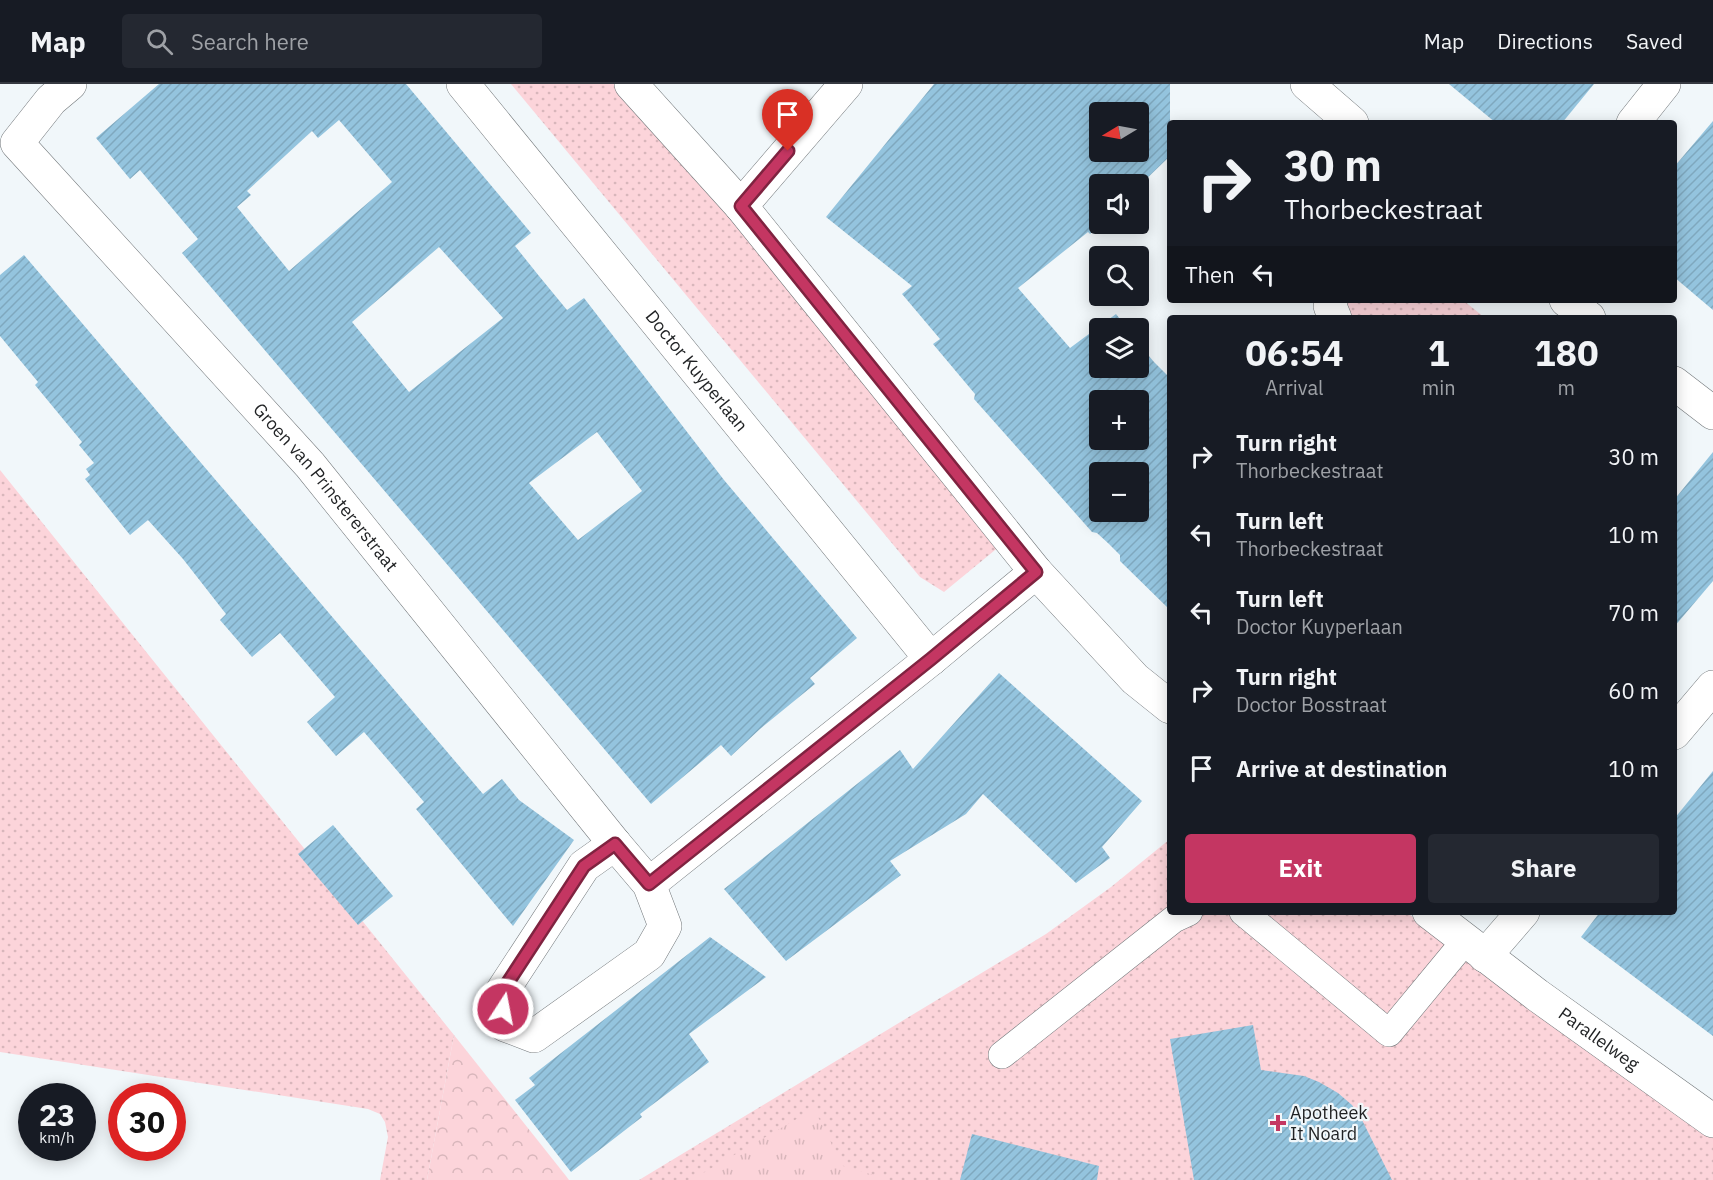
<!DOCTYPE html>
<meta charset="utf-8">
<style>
body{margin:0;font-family:"IBM Plex Sans",sans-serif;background:#242831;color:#f1f3f6;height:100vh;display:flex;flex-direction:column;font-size:22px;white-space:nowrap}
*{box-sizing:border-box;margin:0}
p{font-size:20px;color:#9ea1a6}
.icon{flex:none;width:33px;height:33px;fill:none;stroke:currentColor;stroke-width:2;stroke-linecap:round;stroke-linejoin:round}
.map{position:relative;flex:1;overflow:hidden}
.side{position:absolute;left:1167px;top:231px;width:510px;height:600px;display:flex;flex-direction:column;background:#171b24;border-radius:6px;box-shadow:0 3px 15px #0003}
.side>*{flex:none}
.banner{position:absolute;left:1167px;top:36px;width:510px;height:183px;border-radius:6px;box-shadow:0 3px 15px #0003;background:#171b24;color:#f1f3f6;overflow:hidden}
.needle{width:39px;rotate:260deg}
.buttons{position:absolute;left:1089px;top:18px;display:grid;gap:12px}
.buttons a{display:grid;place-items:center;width:60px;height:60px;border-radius:6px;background:#171b24;box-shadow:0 3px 15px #0003;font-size:30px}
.speed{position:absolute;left:18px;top:999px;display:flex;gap:12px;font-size:30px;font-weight:700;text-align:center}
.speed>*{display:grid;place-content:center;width:78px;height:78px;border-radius:50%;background:#171b24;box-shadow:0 3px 15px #0003;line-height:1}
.speed small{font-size:15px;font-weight:400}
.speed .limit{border:9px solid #d22;background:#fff;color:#111}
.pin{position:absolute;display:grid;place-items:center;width:51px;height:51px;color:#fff;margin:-62px -26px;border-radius:50% 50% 50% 0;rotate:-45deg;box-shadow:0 0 6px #0007}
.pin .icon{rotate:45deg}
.me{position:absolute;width:66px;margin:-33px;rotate:11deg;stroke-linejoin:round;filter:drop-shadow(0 0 4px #0008)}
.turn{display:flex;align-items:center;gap:21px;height:126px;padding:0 18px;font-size:27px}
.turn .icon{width:78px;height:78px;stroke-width:2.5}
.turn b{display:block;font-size:42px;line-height:51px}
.then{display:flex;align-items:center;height:57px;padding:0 18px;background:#0003;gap:12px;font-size:22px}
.eta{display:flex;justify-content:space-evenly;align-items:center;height:102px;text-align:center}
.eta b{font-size:36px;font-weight:700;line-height:42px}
.primary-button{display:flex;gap:12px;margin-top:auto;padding:12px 18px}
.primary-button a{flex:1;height:69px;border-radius:6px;background:#c43662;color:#fff;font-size:24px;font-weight:700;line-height:69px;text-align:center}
.primary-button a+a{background:#242831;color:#f1f3f6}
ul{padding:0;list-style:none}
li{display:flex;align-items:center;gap:18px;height:78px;padding:0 18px}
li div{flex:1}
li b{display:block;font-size:22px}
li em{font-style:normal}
header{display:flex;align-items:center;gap:36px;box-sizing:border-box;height:84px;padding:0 30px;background:#171b24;border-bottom:2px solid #363941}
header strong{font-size:28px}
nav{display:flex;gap:33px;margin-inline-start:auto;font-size:21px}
.search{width:420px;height:54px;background:#242831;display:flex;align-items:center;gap:15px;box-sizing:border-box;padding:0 21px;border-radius:6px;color:#9ea1a6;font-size:22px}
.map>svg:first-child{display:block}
</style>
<header>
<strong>Map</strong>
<div class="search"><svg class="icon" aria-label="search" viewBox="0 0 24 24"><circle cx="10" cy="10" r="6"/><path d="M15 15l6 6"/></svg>Search here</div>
<nav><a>Map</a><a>Directions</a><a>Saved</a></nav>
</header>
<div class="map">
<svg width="1713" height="1096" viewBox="0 0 1713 1096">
<defs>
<pattern id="grass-dots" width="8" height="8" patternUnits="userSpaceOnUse" patternTransform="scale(1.5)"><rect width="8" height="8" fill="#fcd4da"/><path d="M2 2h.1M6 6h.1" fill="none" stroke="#d8b6bb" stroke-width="1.8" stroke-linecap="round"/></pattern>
<pattern id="forest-crowns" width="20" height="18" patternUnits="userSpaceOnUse" patternTransform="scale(1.5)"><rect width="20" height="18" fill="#fcd4da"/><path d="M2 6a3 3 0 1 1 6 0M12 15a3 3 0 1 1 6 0" fill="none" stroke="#d8b6bb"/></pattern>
<pattern id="park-tufts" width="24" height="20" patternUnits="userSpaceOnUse" patternTransform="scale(1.5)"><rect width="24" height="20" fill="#fcd4da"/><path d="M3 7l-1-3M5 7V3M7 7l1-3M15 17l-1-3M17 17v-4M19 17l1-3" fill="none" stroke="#d8b6bb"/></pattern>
<pattern id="building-hatch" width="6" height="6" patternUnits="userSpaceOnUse" patternTransform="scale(1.5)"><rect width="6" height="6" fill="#94c4de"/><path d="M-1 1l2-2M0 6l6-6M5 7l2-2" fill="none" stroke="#7fa8be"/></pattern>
</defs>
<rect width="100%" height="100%" fill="#f1f7fa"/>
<!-- grass -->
<g fill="url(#grass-dots)">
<polygon points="511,0 621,0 1006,457 944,508 920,493"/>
<polygon points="1347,216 1463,216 1485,234 1350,234"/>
<polygon points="0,386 454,951 427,1096 380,1096 388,1053 385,1038 380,1030 368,1025 0,968"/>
<polygon points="1170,755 1170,828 1406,828 1713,1054 1713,1096 639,1096 1046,850 1111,803"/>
</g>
<!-- forest -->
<polygon fill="url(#forest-crowns)" points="454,951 566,1092 569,1096 427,1096"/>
<!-- park -->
<polygon fill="url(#park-tufts)" points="814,1025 843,1082 890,1096 691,1096"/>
<!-- building -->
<g fill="url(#building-hatch)" fill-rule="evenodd">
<path d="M159 0H406L531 149 515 162 539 192 567 226 584 214 724 396 857 554 810 594 815 600 760 645 731 672 721 661 651 720 182 169 198 155 140 86 130 95 96 54ZM339 36 392 98 289 187 237 123 251 111 247 107 312 47 318 54ZM439 163 503 234 409 308 352 238ZM597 348 642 407 578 456 529 399Z"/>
<path d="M934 0H1170V72L1138 103V100H1100L1101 140 1090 150 1088 148 1018 204 1070 264 1116 230 1127 244H1100V284H1138V259L1154 278 1170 294V526L1120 477V471L1109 460 1097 449 1092 448 974 315 975 310 933 260 940 255 902 210 912 202 826 133ZM1100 28H1138V68H1100ZM1100 316H1138V356H1100ZM1100 388H1138V428H1100Z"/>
<polygon points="1449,0 1594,0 1562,39 1496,39"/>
<polygon points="1713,37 1713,226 1674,193 1674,83"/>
<polygon points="24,171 483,710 502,695 519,716 574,756 513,842 416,725 424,718 364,648 336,672 307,638 335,613 280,549 252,573 220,536 226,530 183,475 148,436 130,451 85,395 90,391 86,385 94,379 79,361 82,358 35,301 38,298 0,252 0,191"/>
<polygon points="1713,368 1713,497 1674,543 1674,416"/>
<polygon points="999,589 1142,717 1102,763 1110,774 1076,799 983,710 966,730 890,777 901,791 786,877 724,805 900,666 913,685"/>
<polygon points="1713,687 1713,952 1581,853 1600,828 1674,828 1674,735"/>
<polygon points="333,741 393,812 358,841 298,770"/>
<polygon points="710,853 766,893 689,950 709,978 640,1030 642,1033 571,1088 515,1016 535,1001 529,994"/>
<polygon points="1253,941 1261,986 1304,992 1319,998 1338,1009 1352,1021 1362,1036 1392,1096 1194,1096 1170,955"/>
<polygon points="972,1050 1099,1082 1097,1096 960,1096"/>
</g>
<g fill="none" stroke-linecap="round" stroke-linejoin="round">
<!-- lane casing -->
<g stroke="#73787b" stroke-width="28">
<g id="lane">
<polyline points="1243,828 1389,949 1465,857"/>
<polyline points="1002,971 1174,835 1189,828"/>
</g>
</g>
<!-- street casing -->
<g stroke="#73787b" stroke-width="34">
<g id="street">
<path id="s1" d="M70 0 51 16 17 59 310 381 615 760"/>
<path id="s2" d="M463 0 931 575"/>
<polyline points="631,0 741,122 1036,488 1135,595 1170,623"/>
<polyline points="1307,0 1352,39"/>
<polyline points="1633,39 1664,0"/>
<polyline points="741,122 846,0"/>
<polyline points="1331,216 1330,222 1335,234"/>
<polyline points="1566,216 1589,234"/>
<polyline points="1674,299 1713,329"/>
<polyline points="1674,649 1713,603"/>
<polyline points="649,800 665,842 649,870 534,952 505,941 501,909 584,782 615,760 649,800 931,575 1036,488"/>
<path id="s3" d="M1429 828 1537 911 1713 1037"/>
<polyline points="1485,872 1523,828"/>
</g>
</g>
<!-- lane -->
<use href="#lane" stroke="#fff" stroke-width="27"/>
<!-- street -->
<use href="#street" stroke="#fff" stroke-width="33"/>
</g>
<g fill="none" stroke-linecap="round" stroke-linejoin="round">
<!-- route casing -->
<g stroke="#7f2340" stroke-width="15">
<polyline id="route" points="503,925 501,909 584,782 615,760 649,800 931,575 1036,488 741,122 788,67"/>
</g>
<!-- route -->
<use href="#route" stroke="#c43662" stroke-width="10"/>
</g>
<!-- markers -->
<path fill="#c43662" stroke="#f1f7fa" stroke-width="2" d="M1275 1030h6v6h6v6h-6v6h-6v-6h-6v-6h6z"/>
<g text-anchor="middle" stroke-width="4.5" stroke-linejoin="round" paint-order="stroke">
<!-- street labels -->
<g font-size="18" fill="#1f2123" stroke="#f1f7fa">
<text dy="6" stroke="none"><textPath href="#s2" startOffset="370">Doctor Kuyperlaan</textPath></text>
<text dy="6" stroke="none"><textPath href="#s1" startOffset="542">Groen van Prinstererstraat</textPath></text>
<text dy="6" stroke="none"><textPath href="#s3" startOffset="212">Parallelweg</textPath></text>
</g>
<!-- poi labels -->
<g font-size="18" fill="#1f2123" stroke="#f1f7fa" text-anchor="start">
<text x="1290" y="1035">Apotheek<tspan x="1290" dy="21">It Noard</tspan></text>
</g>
</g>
</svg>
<div class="buttons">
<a><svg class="needle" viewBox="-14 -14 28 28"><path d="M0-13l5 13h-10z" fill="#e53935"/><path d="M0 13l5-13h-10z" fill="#9ea1a6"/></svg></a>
<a><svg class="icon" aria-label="sound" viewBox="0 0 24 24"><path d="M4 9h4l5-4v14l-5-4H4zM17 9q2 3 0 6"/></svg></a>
<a><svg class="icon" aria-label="search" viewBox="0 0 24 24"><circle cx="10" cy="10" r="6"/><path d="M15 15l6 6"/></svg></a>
<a><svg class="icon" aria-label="layers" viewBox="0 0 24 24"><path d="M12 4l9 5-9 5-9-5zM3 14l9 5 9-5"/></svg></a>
<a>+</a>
<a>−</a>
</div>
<div class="speed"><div>23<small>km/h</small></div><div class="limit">30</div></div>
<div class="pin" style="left:788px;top:67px;background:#d93025"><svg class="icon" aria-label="arrive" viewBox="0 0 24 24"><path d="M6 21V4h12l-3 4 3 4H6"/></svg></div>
<svg class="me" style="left:503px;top:925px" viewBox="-20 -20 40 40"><circle r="17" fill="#c43662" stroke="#fff" stroke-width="3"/><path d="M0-11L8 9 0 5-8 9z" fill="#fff"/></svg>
<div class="banner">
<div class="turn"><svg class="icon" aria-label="right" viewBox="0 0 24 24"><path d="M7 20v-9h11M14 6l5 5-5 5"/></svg><div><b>30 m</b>Thorbeckestraat</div></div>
<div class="then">Then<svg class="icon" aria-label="left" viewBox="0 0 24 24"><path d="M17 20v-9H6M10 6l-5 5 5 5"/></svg></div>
</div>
<section class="side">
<div class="eta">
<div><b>06:54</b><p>Arrival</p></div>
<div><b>1</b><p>min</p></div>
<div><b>180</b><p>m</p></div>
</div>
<ul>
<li><svg class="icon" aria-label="right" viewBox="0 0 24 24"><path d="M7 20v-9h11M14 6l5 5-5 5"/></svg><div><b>Turn right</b><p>Thorbeckestraat</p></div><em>30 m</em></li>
<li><svg class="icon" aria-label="left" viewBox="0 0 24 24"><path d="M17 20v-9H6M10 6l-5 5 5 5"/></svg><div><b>Turn left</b><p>Thorbeckestraat</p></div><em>10 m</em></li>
<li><svg class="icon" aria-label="left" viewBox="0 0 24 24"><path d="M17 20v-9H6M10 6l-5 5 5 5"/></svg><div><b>Turn left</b><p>Doctor Kuyperlaan</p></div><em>70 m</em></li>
<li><svg class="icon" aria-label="right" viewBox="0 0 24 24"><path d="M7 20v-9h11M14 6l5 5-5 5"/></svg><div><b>Turn right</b><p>Doctor Bosstraat</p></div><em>60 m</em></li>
<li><svg class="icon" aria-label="arrive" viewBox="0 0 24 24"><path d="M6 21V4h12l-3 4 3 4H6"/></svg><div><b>Arrive at destination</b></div><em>10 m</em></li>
</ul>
<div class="primary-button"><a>Exit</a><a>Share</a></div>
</section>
</div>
